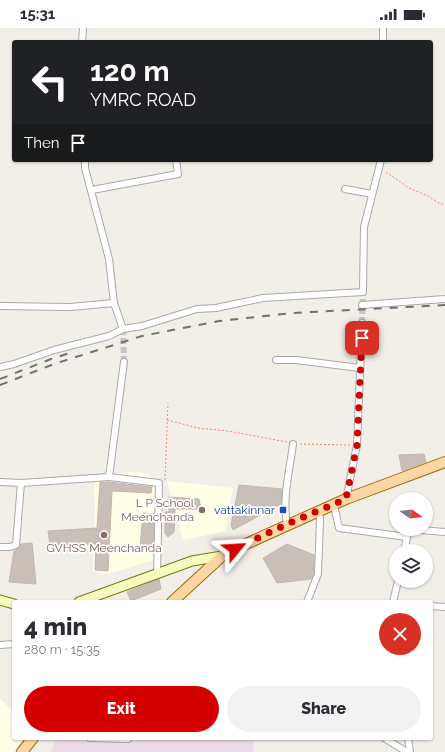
<!DOCTYPE html>
<meta charset="utf-8">
<style>
body{margin:0;font-family:Raleway,sans-serif;background:#f2f2f3;color:#2b2b33;height:100vh;display:flex;flex-direction:column;font-size:15px;white-space:nowrap}
*{box-sizing:border-box;margin:0}
p{font-size:13px;color:#7c7c81}
.icon{flex:none;width:22px;height:22px;fill:none;stroke:currentColor;stroke-width:2;stroke-linecap:round;stroke-linejoin:round}
.map{position:relative;flex:1;overflow:hidden}
.details{position:absolute;left:12px;top:572px;width:421px;height:140px;display:flex;flex-direction:column;background:#fff;border-radius:4px;box-shadow:0 1px 3px #0004}
.details>*{flex:none}
.hud{position:absolute;left:12px;top:12px;width:421px;height:122px;border-radius:4px;box-shadow:0 1px 3px #0004;background:#202124;color:#fff;overflow:hidden}
.needle{width:26px;rotate:104deg}
.controls{position:absolute;left:389px;top:464px;display:grid;gap:8px}
.controls a{display:grid;place-items:center;width:44px;height:44px;border-radius:50%;background:#fff;box-shadow:0 1px 3px #0004;font-size:20px}
.pin{position:absolute;display:grid;place-items:center;width:34px;height:34px;color:#fff;margin:-17px;border-radius:8px;box-shadow:0 2px 6px #0006}
.me{position:absolute;width:44px;margin:-22px;rotate:63deg;stroke-linejoin:round;filter:drop-shadow(0 0 3px #0008)}
.turn{display:flex;align-items:center;gap:14px;height:84px;padding:0 12px;font-size:18px}
.turn .icon{width:52px;height:52px;stroke-width:2.5}
.turn b{display:block;font-size:28px;line-height:34px}
.then{display:flex;align-items:center;height:38px;padding:0 12px;background:#0003;gap:8px;font-size:15px}
.round{display:grid;place-items:center;flex:none;width:42px;height:42px;border-radius:21px;background:#f2f2f3}
.head{display:flex;align-items:center;justify-content:space-between;height:68px;padding:0 12px}
h1{font-size:24px;font-weight:800;line-height:30px}
.action{display:flex;gap:8px;margin-top:auto;padding:8px 12px}
.action a{flex:1;height:46px;border-radius:24px;background:#d40000;color:#fff;font-size:16px;font-weight:800;line-height:46px;text-align:center}
.action a+a{background:#f2f2f3;color:#2b2b33}
.status{display:flex;justify-content:space-between;align-items:center;height:28px;padding:0 20px;background:#fff;direction:ltr}
.status svg{height:11px;fill:currentColor}
.map>svg:first-child{display:block}
</style>
<div class="status"><b>15:31</b><svg viewBox="0 0 49 12"><path d="M0 12V9h3v3zM5 12V6h3v6zM10 12V3h3v9zM15 12V0h3v12zM26 1h20v11H26zM47 4h2v5h-2z"/></svg></div>
<div class="map">
<svg width="445" height="724" viewBox="0 0 445 724">
<rect width="100%" height="100%" fill="#f2efe9"/>
<!-- industrial -->
<polygon fill="#ebdbe8" points="55,710 254,710 253,724 52,724"/>
<!-- education -->
<g fill="#ffffe5">
<polygon points="142,444 160,454 154,532 108,546 97,545 93,543 95,483 94,459 95,450 103,446"/>
<polygon points="167,453 233,460 225,503 183,512"/>
<polygon points="0,671 14,684 14,710 24,710 13,724 0,724"/>
</g>
<!-- building -->
<g fill="#c7bfb8" stroke="#c4b6ab">
<polygon points="424,426 426,434 402,443 399,427"/>
<polygon points="100,454 109,454 152,459 151,465 112,463 108,543 95,542 96,516 50,517 48,503 97,500"/>
<polygon points="239,457 282,461 281,476 233,502 231,497"/>
<polygon points="169,469 199,471 201,481 175,481 174,504 168,509 165,505 165,484 169,484"/>
<polygon points="143,485 154,486 153,520 140,519"/>
<polygon points="32,515 36,556 9,554 14,523 19,520 21,516"/>
<polygon points="287,516 314,527 314,545 311,551 277,555 263,530"/>
<polygon points="159,551 161,561 131,573 127,564"/>
</g>
<g fill="none" stroke-linecap="round" stroke-linejoin="round">
<!-- minor-tunnel -->
<g stroke="#c8c6c1" stroke-width="6" stroke-dasharray="6 3" stroke-linecap="butt">
<polyline points="362,295 363,264"/>
<polyline points="123,301 124,334"/>
</g>
<!-- minor casing -->
<g stroke="#a9a9a9" stroke-width="8">
<g id="minor">
<polyline points="82,14 83,0"/>
<polyline points="383,14 383,0"/>
<polyline points="85,132 85,140 109,231 114,275 123,301"/>
<polyline points="345,161 372,166"/>
<polyline points="92,162 178,146 176,132"/>
<polyline points="362,277 445,271"/>
<polyline points="0,278 70,279 114,275"/>
<polyline points="276,332 296,332 360,340"/>
<polyline points="124,334 109,449 159,455 157,546"/>
<polyline points="0,339 14,336 54,322 109,308 123,301 142,298 197,281 216,280 263,270 363,264 364,199 381,132"/>
<polyline points="0,454 21,455 109,449"/>
<polyline points="346,471 357,417 362,295"/>
<polyline points="334,477 339,500 407,509"/>
<path d="M287 496C282 470 290 441 293 416"/>
<polyline points="0,519 10,519 16,517 21,455"/>
<polyline points="404,523 409,501 445,504"/>
<polyline points="307,574 318,546 320,492 319,483"/>
<polyline points="393,574 398,553"/>
<polyline points="431,578 445,579"/>
<polyline points="0,617 14,616"/>
<polyline points="90,710 128,711"/>
<polyline points="384,710 407,724"/>
<polyline points="408,710 410,724"/>
</g>
</g>
<!-- secondary casing -->
<g stroke="#707d05" stroke-width="11">
<g id="secondary">
<polyline points="0,572 14,576"/>
<polyline points="79,574 192,533 222,528"/>
</g>
</g>
<!-- primary casing -->
<g stroke="#a06b00" stroke-width="12">
<g id="primary">
<polyline points="172,574 222,528 248,515 346,471 445,434"/>
<polyline points="22,724 33,710"/>
</g>
</g>
<!-- path -->
<g stroke="#fa8072" stroke-width="1" stroke-dasharray="2 2" stroke-linecap="butt">
<polyline points="386,144 409,160 428,168 439,175 445,177"/>
<polyline points="167,392 198,400 228,403 287,414"/>
<polyline points="300,416 351,417"/>
<polyline points="165,452 168,375"/>
</g>
<!-- minor -->
<use href="#minor" stroke="#fff" stroke-width="6"/>
<!-- secondary -->
<use href="#secondary" stroke="#f7fabf" stroke-width="9"/>
<!-- primary -->
<use href="#primary" stroke="#fcd6a4" stroke-width="10"/>
<!-- rail -->
<g stroke="#707070" stroke-width="2" stroke-dasharray="8 8" stroke-linecap="butt">
<polyline points="0,351 51,331 73,324"/>
<polyline points="0,357 54,336 142,308 219,293 292,285 445,277"/>
</g>
</g>
<g fill="none" stroke-linecap="round" stroke-linejoin="round">
<!-- route -->
<polyline stroke="#d40000" stroke-width="7" stroke-dasharray="0 12.6" points="235,521 287,496 346,471 357,417 362,310"/>
</g>
<!-- markers -->
<g fill="#8d6e63" stroke="#fff" stroke-width="1.5">
<circle cx="202" cy="482" r="4"/>
<circle cx="104" cy="507" r="4"/>
</g>
<rect fill="#1a4fb4" stroke="#fff" stroke-width="1.5" x="279" y="478" width="8" height="8" rx="2"/>
<g text-anchor="middle" stroke-width="3.5" stroke-linejoin="round" paint-order="stroke">
<!-- education labels -->
<g font-size="12" fill="#785e54" stroke="#fff" text-anchor="end">
<text x="194" y="479">L P School<tspan x="194" dy="14">Meenchanda</tspan></text>
<text x="104" y="524" text-anchor="middle">GVHSS Meenchanda</text>
</g>
<!-- transit labels -->
<g font-size="12" fill="#164399" stroke="#fff" text-anchor="end">
<text x="275" y="486">vattakinnar</text>
</g>
</g>
</svg>
<div class="controls">
<a><svg class="needle" viewBox="-14 -14 28 28"><path d="M0-13l5 13h-10z" fill="#e53935"/><path d="M0 13l5-13h-10z" fill="#7c7c81"/></svg></a>
<a><svg class="icon" aria-label="layers" viewBox="0 0 24 24"><path d="M12 4l9 5-9 5-9-5zM3 14l9 5 9-5"/></svg></a>
</div>
<div class="pin" style="left:362px;top:310px;background:#d93025"><svg class="icon" aria-label="arrive" viewBox="0 0 24 24"><path d="M6 21V4h12l-3 4 3 4H6"/></svg></div>
<svg class="me" style="left:235px;top:521px" viewBox="-20 -20 40 40"><path d="M0-17L14 15 0 8-14 15z" fill="#d40000" stroke="#fff" stroke-width="4"/></svg>
<div class="hud">
<div class="turn"><svg class="icon" aria-label="left" viewBox="0 0 24 24"><path d="M17 20v-9H6M10 6l-5 5 5 5"/></svg><div><b>120 m</b>YMRC ROAD</div></div>
<div class="then">Then<svg class="icon" aria-label="arrive" viewBox="0 0 24 24"><path d="M6 21V4h12l-3 4 3 4H6"/></svg></div>
</div>
<section class="details">
<div class="head"><div><h1>4 min</h1><p>280 m · 15:35</p></div><a class="round" style="background:#d93025;color:#fff"><svg class="icon" aria-label="close" viewBox="0 0 24 24"><path d="M6 6l12 12M18 6L6 18"/></svg></a></div>
<div class="action"><a>Exit</a><a>Share</a></div>
</section>
</div>
